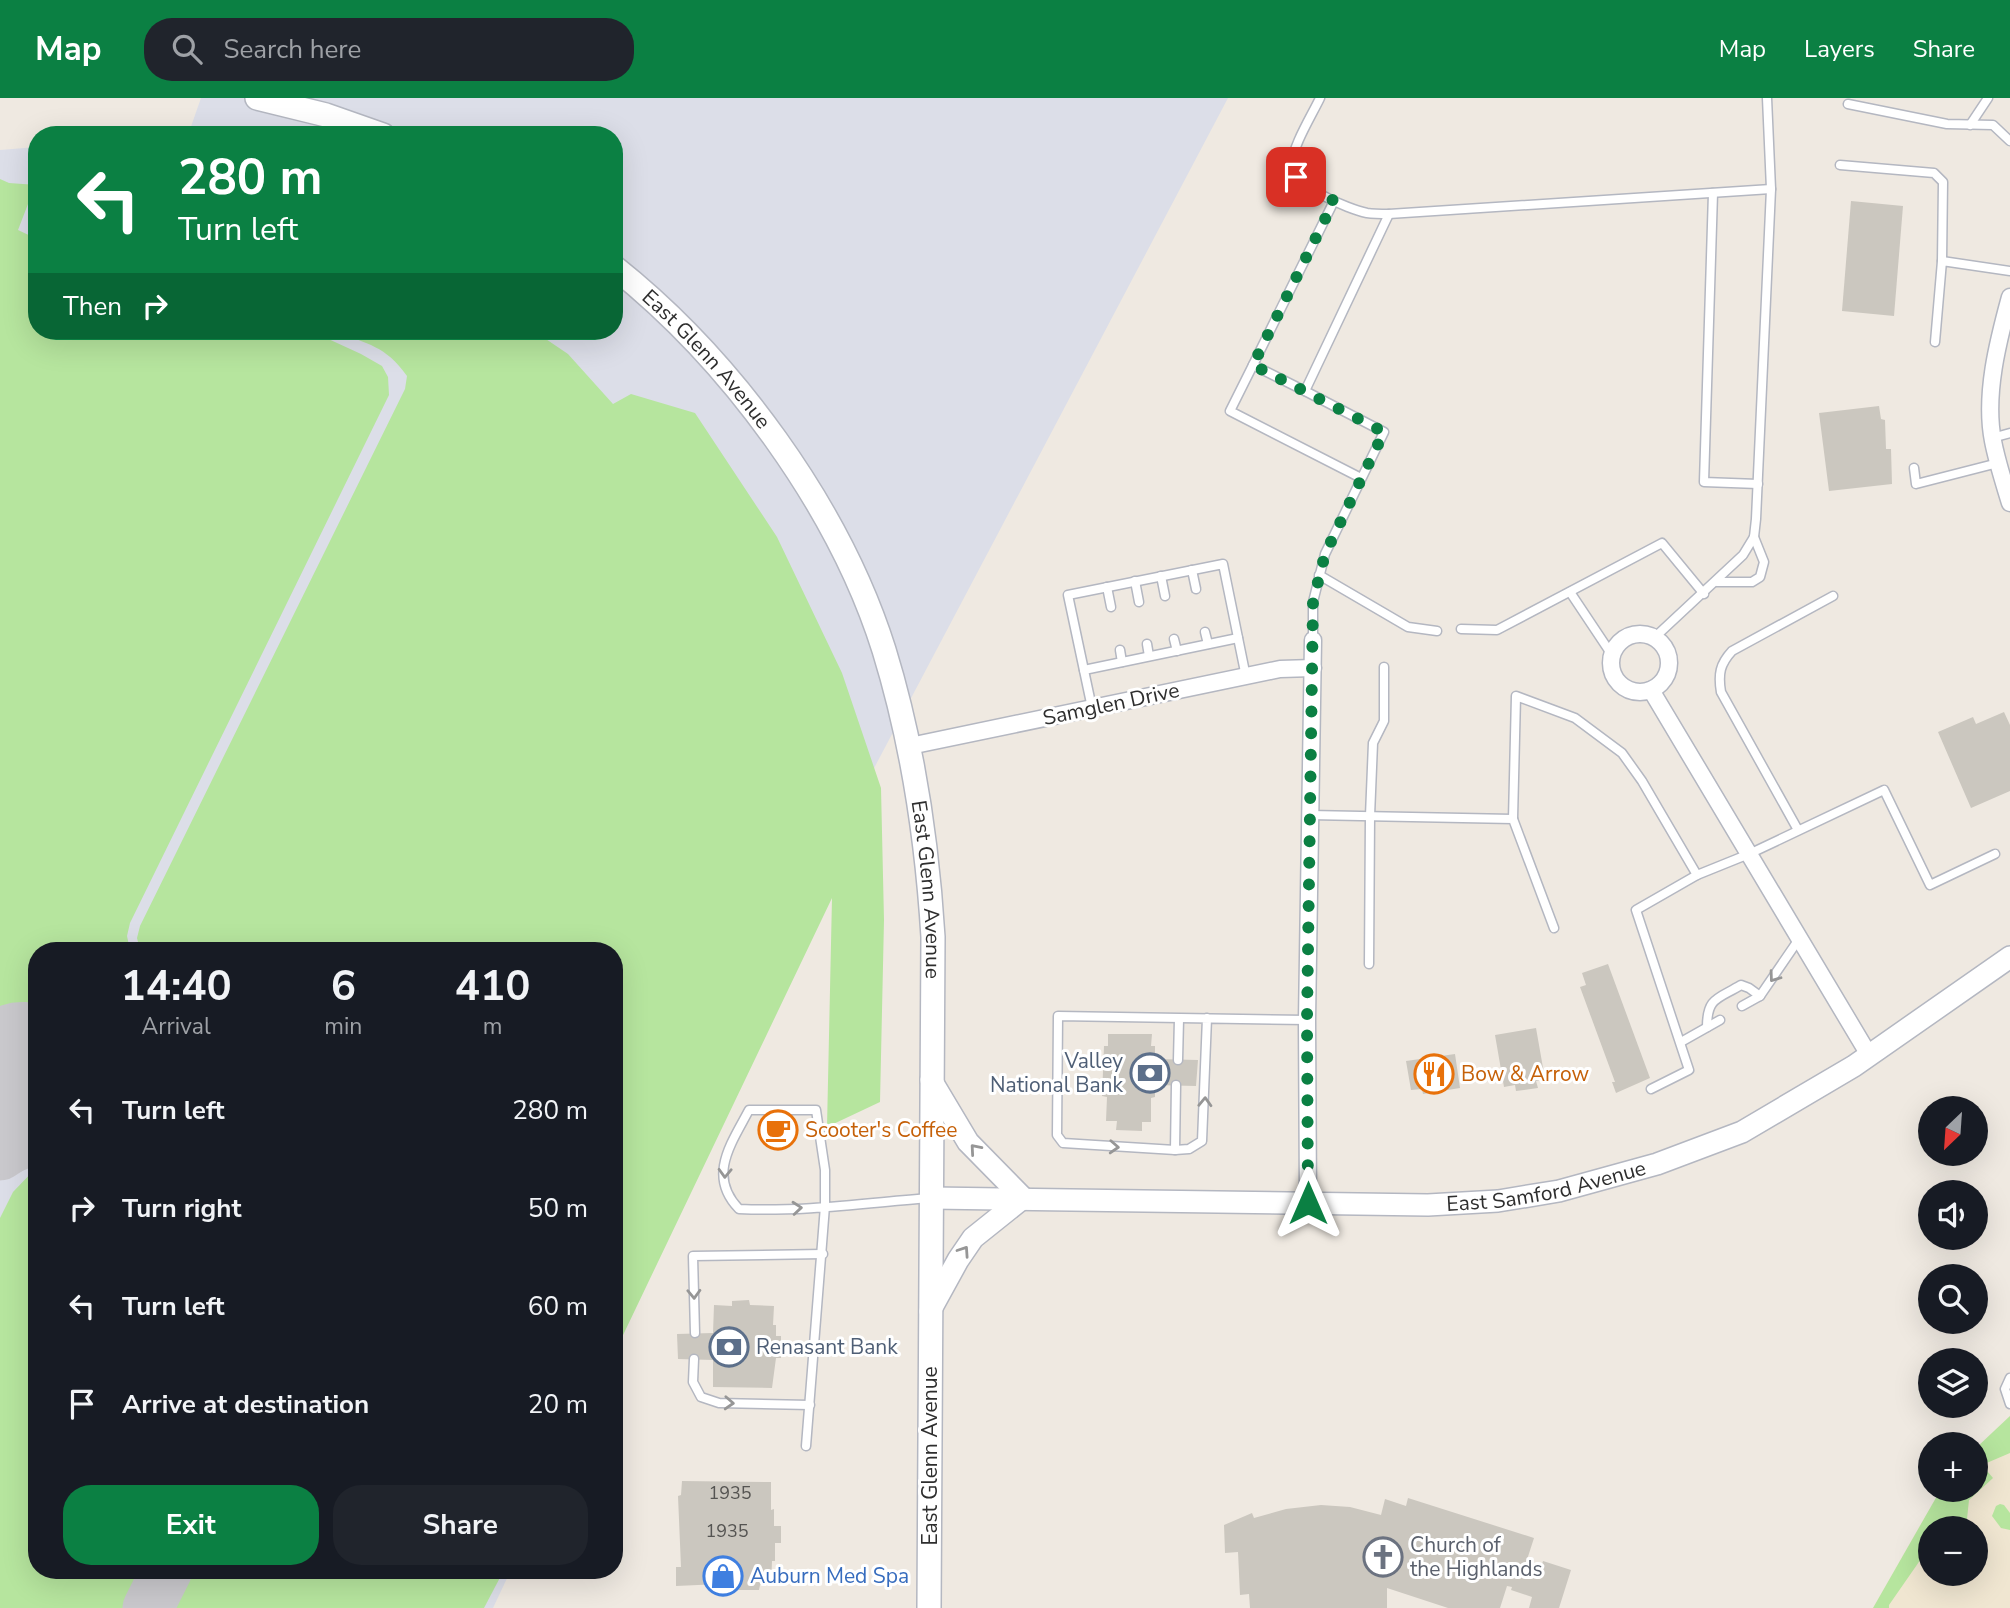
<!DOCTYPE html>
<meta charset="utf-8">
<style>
body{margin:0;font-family:"Nunito Sans",sans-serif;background:#20242c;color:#f1f3f6;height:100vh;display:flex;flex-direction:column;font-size:26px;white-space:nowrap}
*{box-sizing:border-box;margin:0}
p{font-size:23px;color:#9ea1a6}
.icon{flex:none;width:38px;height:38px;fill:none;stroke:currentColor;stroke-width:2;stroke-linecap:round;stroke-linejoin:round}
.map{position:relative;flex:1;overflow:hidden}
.panel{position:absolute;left:28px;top:844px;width:595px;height:637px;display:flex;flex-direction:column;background:#171b24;border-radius:28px;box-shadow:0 7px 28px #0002}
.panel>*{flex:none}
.hud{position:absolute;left:28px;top:28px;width:595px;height:214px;border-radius:28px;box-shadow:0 7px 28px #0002;background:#0b8043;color:#fff;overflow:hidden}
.needle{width:46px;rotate:205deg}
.buttons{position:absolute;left:1918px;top:998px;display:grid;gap:14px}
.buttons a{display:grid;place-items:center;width:70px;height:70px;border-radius:50%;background:#171b24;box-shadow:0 7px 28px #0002;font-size:35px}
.pin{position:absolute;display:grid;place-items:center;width:60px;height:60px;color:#fff;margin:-30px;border-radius:14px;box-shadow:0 4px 10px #0006}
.me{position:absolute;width:77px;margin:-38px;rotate:0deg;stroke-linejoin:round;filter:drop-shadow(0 0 5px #0008)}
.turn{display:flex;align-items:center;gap:24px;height:147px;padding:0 35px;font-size:32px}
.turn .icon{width:91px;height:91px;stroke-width:2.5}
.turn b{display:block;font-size:49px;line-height:60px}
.then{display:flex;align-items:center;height:66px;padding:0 35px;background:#0003;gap:14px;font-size:26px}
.eta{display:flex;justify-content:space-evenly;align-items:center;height:119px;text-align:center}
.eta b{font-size:42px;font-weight:700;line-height:49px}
.button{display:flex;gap:14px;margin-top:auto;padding:14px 35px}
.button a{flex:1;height:80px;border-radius:28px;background:#0b8043;color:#fff;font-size:28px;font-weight:700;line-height:80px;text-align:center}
.button a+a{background:#20242c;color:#f1f3f6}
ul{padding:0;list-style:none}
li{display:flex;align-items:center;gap:21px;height:98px;padding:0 35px}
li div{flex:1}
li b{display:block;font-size:26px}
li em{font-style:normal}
header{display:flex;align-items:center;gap:42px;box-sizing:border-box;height:98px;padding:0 35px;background:#0b8043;color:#fff}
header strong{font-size:33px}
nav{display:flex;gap:38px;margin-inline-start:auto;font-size:24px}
.search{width:490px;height:63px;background:#20242c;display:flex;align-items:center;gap:18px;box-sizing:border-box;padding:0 24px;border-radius:28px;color:#9ea1a6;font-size:26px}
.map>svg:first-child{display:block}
</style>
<header>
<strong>Map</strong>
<div class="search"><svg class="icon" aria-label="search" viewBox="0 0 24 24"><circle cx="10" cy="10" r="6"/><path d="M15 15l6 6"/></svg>Search here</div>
<nav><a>Map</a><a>Layers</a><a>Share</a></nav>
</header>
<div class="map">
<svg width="2010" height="1510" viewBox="0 0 2010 1510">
<rect width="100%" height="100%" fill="#efe9e1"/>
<!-- education -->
<path fill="#f0e6d1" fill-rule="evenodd" d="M2010 1318V1510H1873L1941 1391H1976V1350ZM1930 1430H1976V1475H1930Z"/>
<!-- airport -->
<polygon fill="#dcdee8" points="201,0 1228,0 853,710 614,1256 614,852 37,852 37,1472 511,1472 493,1510 0,1510 0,52 37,49 37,233 614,233 614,37 188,37"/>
<!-- green -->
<g fill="#b6e59e">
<polygon points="0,81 9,85 37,87 37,91 29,88 28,106 18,132 37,141 37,233 311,233 361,256 382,268 388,279 389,297 130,825 127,838 130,852 37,852 37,964 0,946"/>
<path d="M336 233H534L568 256 613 306 631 296 695 315 777 439 842 575 881 690 884 822 880 1004 827 1029 832 800 614 1256V852H140L137 840 140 828 405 291 407 278C385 247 368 247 336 233Z"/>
<polygon points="37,1069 37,1472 151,1472 132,1510 0,1510 0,1120 13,1094"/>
<polygon points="2010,1318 2010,1355 1982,1367 1993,1380 1969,1402 1967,1421 1971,1430 1930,1430 1930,1448 1889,1507 1889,1510 1873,1510 1941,1391 1976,1391 1976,1350"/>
<polygon points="2000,1406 2004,1407 2010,1415 2010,1432 2001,1430 1992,1418 1996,1408"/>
<polygon points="185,1472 504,1472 484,1510 167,1510"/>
</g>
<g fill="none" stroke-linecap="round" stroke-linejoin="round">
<!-- taxiway -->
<g stroke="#c9c8cc" stroke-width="51">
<polyline points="0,1057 37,1033"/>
<polyline points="148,1510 167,1472"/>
</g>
<!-- runway -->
<polyline stroke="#c9c8cc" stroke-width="128" points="0,1013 22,968"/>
</g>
<!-- building -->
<g fill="#cbc7bf">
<polygon points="1851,103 1903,108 1894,218 1842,213"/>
<polygon points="1879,308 1881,321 1885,322 1886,351 1891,351 1892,386 1829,393 1819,315"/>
<polygon points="2004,614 2010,627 2010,693 1971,710 1938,634 1973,619 1976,626"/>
<polygon points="1608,866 1650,980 1616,995 1612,984 1615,984 1580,889 1586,887 1582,875"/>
<polygon points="1536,930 1545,981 1536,983 1538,990 1516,993 1515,987 1504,989 1495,937"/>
<polygon points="1108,936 1152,936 1151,948 1155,948 1155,961 1198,962 1196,988 1155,987 1155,999 1151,1000 1151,1024 1142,1024 1142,1033 1116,1032 1117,1023 1106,1023 1107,999 1102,998 1104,948 1108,948"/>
<polygon points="1455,956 1460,990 1423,996 1422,991 1411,992 1406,963"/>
<polygon points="749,1202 750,1207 774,1208 773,1227 776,1227 776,1238 781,1238 781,1260 776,1260 772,1290 713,1289 713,1262 678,1261 677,1236 713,1235 714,1207 732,1208 732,1203"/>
<polygon points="682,1383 771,1384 771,1412 774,1411 774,1428 781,1428 781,1445 775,1445 775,1463 772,1463 771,1487 760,1487 759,1492 720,1492 720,1486 676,1488 676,1469 681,1469 678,1398 681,1397"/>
<polygon points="1408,1400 1534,1440 1523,1474 1538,1479 1543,1463 1571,1472 1559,1510 1529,1510 1532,1499 1511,1492 1512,1489 1507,1488 1500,1510 1448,1510 1387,1490 1387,1510 1250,1510 1249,1496 1240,1497 1238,1454 1225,1455 1224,1427 1252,1415 1254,1420 1286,1411 1321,1407 1350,1409 1381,1417 1385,1401 1406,1408"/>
</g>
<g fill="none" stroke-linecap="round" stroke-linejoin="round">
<!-- service casing -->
<g stroke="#b4b7c1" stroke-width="11">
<g id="service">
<polyline points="1848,6 1947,26 1993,27 2010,43"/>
<polyline points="1970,27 1988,0"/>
<polyline points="1840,67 1934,75 1943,84 1942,163"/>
<polyline points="1713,95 1704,384 1758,386"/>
<polyline points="1389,116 1771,91"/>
<polyline points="1935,244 1942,163 2010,173"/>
<polyline points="1253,267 1230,313 1361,380"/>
<polyline points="1305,293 1253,267 1334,103"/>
<polyline points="1992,340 2010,335"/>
<polyline points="1914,370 1916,386 1998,365"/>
<polyline points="1192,472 1196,491"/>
<polyline points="1319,477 1408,529 1437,533"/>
<polyline points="1161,478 1165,498"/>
<polyline points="1135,483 1139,504"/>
<polyline points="1717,484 1752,484 1760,479 1764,464 1754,439"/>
<polyline points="1107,489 1111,509"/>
<polyline points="1570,494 1612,557"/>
<polyline points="1461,531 1497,532 1662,445 1704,496"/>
<polyline points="1205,534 1208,546"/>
<polyline points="1654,540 1743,457 1754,439 1756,421 1771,91 1767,0"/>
<polyline points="1174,541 1177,553"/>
<path d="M1313 542V504L1325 456 1384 334 1305 293 1389 116C1382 116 1374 116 1367 115 1348 111 1292 88 1292 66 1292 49 1312 17 1320 0"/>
<polyline points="1147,546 1149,558"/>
<polyline points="1120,552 1122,564"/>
<polyline points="1084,572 1238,540"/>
<polyline points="1092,610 1068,497 1223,466 1246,579"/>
<polyline points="1310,717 1513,721 1554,830"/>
<polyline points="1513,721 1516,598 1575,620 1622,655 1642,683 1697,777"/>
<path d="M1798 732 1721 594C1718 576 1720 566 1732 553L1833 498"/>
<polyline points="1369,866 1370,718 1373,645 1384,623 1384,569"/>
<polyline points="1742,908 1760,898 1799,841"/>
<polyline points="1207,920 1202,1043 1189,1051 1175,1052 1063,1045 1057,1037 1058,918 1307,922"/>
<path d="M1707 929C1707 899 1718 901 1741 887L1749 890 1760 898"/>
<polyline points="1681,944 1720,922"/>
<polyline points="1178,962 1179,921"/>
<polyline points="1651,991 1689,972 1636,812 1697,777 1749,756 1884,692 1930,787 1995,756"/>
<polyline points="1175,1052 1176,987"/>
<polyline points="695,1235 693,1158 823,1156"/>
<polyline points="694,1261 693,1284 701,1299 719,1305 810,1307"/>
<polyline points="2010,1280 2005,1291 2010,1306"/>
<path d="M806 1348 825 1108V1072L816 1012H749C731 1046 707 1078 739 1111 802 1114 866 1105 929 1100"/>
</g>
</g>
<!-- minor casing -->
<g stroke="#b4b7c1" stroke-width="19">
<g id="minor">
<path d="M2010 199C1998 243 1984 297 1993 343 1997 364 2004 385 2010 405"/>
<circle cx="1640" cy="565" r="29"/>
<polyline points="1651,592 1869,957"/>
<polyline points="910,648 1280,571 1313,570"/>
<polyline points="1308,1105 1307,922 1313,542"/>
</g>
</g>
<!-- tertiary casing -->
<g stroke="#b4b7c1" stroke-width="24">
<g id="tertiary">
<polyline points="931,982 968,1044 1023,1100"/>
<path id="s1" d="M932 1100 1428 1107 1498 1103 1559 1093 1657 1066 1742 1034 1854 968 2010 859"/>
<polyline points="930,1213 958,1162 973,1140 1023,1100"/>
</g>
</g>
<!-- secondary casing -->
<g stroke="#b4b7c1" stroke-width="26">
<g id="secondary">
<polyline points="257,0 326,17 383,37"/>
<path id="s2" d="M614 169C731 262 839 409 884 552 913 646 927 741 933 839L929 1510"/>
</g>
</g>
<!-- service -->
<use href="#service" stroke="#fff" stroke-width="8"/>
<!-- minor -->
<use href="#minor" stroke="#fff" stroke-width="16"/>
<!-- tertiary -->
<use href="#tertiary" stroke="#fff" stroke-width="21"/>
<!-- secondary -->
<use href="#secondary" stroke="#fff" stroke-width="23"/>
</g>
<!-- one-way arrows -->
<defs><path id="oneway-chevron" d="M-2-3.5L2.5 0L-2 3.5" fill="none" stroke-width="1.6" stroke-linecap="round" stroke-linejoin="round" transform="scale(1.75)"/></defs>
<g stroke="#969696">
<use href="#oneway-chevron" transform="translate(1774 879) rotate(126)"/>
<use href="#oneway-chevron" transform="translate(1205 1004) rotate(-88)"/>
<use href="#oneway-chevron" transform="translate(1114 1049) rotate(3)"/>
<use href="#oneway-chevron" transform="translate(975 1051) rotate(-131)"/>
<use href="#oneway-chevron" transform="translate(725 1075) rotate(92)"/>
<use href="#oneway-chevron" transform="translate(797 1110) rotate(-5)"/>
<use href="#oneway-chevron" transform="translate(964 1153) rotate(-56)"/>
<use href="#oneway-chevron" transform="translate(694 1196) rotate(88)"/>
<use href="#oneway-chevron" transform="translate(729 1305) rotate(3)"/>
</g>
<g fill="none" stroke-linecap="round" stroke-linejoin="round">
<!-- route -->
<polyline stroke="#0b8043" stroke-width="12" stroke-dasharray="0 21.6" points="1296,79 1334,103 1253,267 1384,334 1325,456 1313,504 1307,922 1308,1105"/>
</g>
<!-- icons -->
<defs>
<g id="bank-ring" transform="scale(2.0125)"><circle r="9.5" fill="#fff" stroke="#5c6f8a" stroke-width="1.5"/><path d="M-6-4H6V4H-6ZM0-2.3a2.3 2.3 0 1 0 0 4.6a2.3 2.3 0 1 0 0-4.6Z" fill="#5c6f8a"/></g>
<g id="restaurant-ring" transform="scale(2.0125)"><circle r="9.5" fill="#fff" stroke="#e8710a" stroke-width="1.5"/><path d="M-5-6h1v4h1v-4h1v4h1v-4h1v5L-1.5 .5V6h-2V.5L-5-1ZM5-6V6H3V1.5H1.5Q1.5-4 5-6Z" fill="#e8710a"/></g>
<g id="cafe-ring" transform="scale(2.0125)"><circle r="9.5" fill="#fff" stroke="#e8710a" stroke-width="1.5"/><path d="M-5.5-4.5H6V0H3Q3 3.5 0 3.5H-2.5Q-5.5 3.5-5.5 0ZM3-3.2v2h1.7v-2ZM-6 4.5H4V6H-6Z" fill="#e8710a"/></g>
<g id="church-ring" transform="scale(2.0125)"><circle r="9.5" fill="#fff" stroke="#6b7280" stroke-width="1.5"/><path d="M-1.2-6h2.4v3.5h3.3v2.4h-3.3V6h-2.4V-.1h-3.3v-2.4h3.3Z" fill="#6b7280"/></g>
<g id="shop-ring" transform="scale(2.0125)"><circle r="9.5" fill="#fff" stroke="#3f7fe0" stroke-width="1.5"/><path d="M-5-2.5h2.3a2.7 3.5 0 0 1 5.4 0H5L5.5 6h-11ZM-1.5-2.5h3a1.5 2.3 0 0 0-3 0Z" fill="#3f7fe0"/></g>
</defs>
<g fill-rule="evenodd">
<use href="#bank-ring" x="1150" y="975"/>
<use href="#restaurant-ring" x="1434" y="976"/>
<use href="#cafe-ring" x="778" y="1032"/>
<use href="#bank-ring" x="729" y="1249"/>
<use href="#church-ring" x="1383" y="1459"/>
<use href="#shop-ring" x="723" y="1478"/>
</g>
<g text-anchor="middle" stroke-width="6" stroke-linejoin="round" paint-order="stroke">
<!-- number labels -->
<g font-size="18" fill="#555452">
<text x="730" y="1401">1935</text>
<text x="727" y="1439">1935</text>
</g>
<!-- street labels -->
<g font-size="21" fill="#2e2e2e" stroke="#fff">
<text dy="7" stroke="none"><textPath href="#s2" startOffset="131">East Glenn Avenue</textPath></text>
<text transform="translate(1111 606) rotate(-12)" y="7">Samglen Drive</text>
<text dy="7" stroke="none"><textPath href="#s2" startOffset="719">East Glenn Avenue</textPath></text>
<text dy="7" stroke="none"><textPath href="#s1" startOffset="616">East Samford Avenue</textPath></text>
<text transform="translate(930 1358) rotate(-90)" y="7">East Glenn Avenue</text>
</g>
<!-- service labels -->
<g font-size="21" fill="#4e5e75" stroke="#fff" text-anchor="end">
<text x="1123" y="970">Valley<tspan x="1123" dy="24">National Bank</tspan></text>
<text x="756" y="1256" text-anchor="start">Renasant Bank</text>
</g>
<!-- food labels -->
<g font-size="21" fill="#c56008" stroke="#fff" text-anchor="start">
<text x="1461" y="983">Bow &amp; Arrow</text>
<text x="805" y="1039">Scooter's Coffee</text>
</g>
<!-- worship labels -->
<g font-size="21" fill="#5b616d" stroke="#fff" text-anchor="start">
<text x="1410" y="1454">Church of<tspan x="1410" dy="24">the Highlands</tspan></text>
</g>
<!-- shop labels -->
<g font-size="21" fill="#366cbe" stroke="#fff" text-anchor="start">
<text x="750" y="1485">Auburn Med Spa</text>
</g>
</g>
</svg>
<div class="buttons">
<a><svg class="needle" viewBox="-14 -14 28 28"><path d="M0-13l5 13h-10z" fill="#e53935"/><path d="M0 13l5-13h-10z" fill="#9ea1a6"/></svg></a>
<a><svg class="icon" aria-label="sound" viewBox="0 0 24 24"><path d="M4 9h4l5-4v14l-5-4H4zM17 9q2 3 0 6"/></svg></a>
<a><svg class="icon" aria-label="search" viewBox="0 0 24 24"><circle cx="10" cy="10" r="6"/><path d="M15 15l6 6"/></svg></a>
<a><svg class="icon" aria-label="layers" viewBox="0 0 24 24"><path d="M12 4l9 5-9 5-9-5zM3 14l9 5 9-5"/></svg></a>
<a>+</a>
<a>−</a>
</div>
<div class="pin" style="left:1296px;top:79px;background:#d93025"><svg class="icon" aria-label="arrive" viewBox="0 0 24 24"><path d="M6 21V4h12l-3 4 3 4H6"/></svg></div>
<svg class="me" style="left:1308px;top:1105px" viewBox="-20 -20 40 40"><path d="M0-17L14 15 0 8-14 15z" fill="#0b8043" stroke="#fff" stroke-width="4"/></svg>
<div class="hud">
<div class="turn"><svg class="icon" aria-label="left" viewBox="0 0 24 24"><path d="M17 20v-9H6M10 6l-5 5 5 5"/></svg><div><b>280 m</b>Turn left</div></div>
<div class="then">Then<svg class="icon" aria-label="right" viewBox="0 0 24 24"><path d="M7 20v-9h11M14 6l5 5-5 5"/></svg></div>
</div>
<section class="panel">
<div class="eta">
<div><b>14:40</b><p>Arrival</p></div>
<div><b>6</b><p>min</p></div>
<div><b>410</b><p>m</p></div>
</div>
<ul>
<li><svg class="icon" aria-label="left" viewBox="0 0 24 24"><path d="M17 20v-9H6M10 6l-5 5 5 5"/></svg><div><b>Turn left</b></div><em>280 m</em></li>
<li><svg class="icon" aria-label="right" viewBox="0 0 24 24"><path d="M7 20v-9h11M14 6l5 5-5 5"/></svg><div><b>Turn right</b></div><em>50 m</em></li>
<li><svg class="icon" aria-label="left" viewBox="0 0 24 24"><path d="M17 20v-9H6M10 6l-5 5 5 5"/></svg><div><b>Turn left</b></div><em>60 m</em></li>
<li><svg class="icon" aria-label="arrive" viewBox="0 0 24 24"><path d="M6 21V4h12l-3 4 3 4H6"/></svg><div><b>Arrive at destination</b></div><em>20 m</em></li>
</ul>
<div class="button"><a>Exit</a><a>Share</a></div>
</section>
</div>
